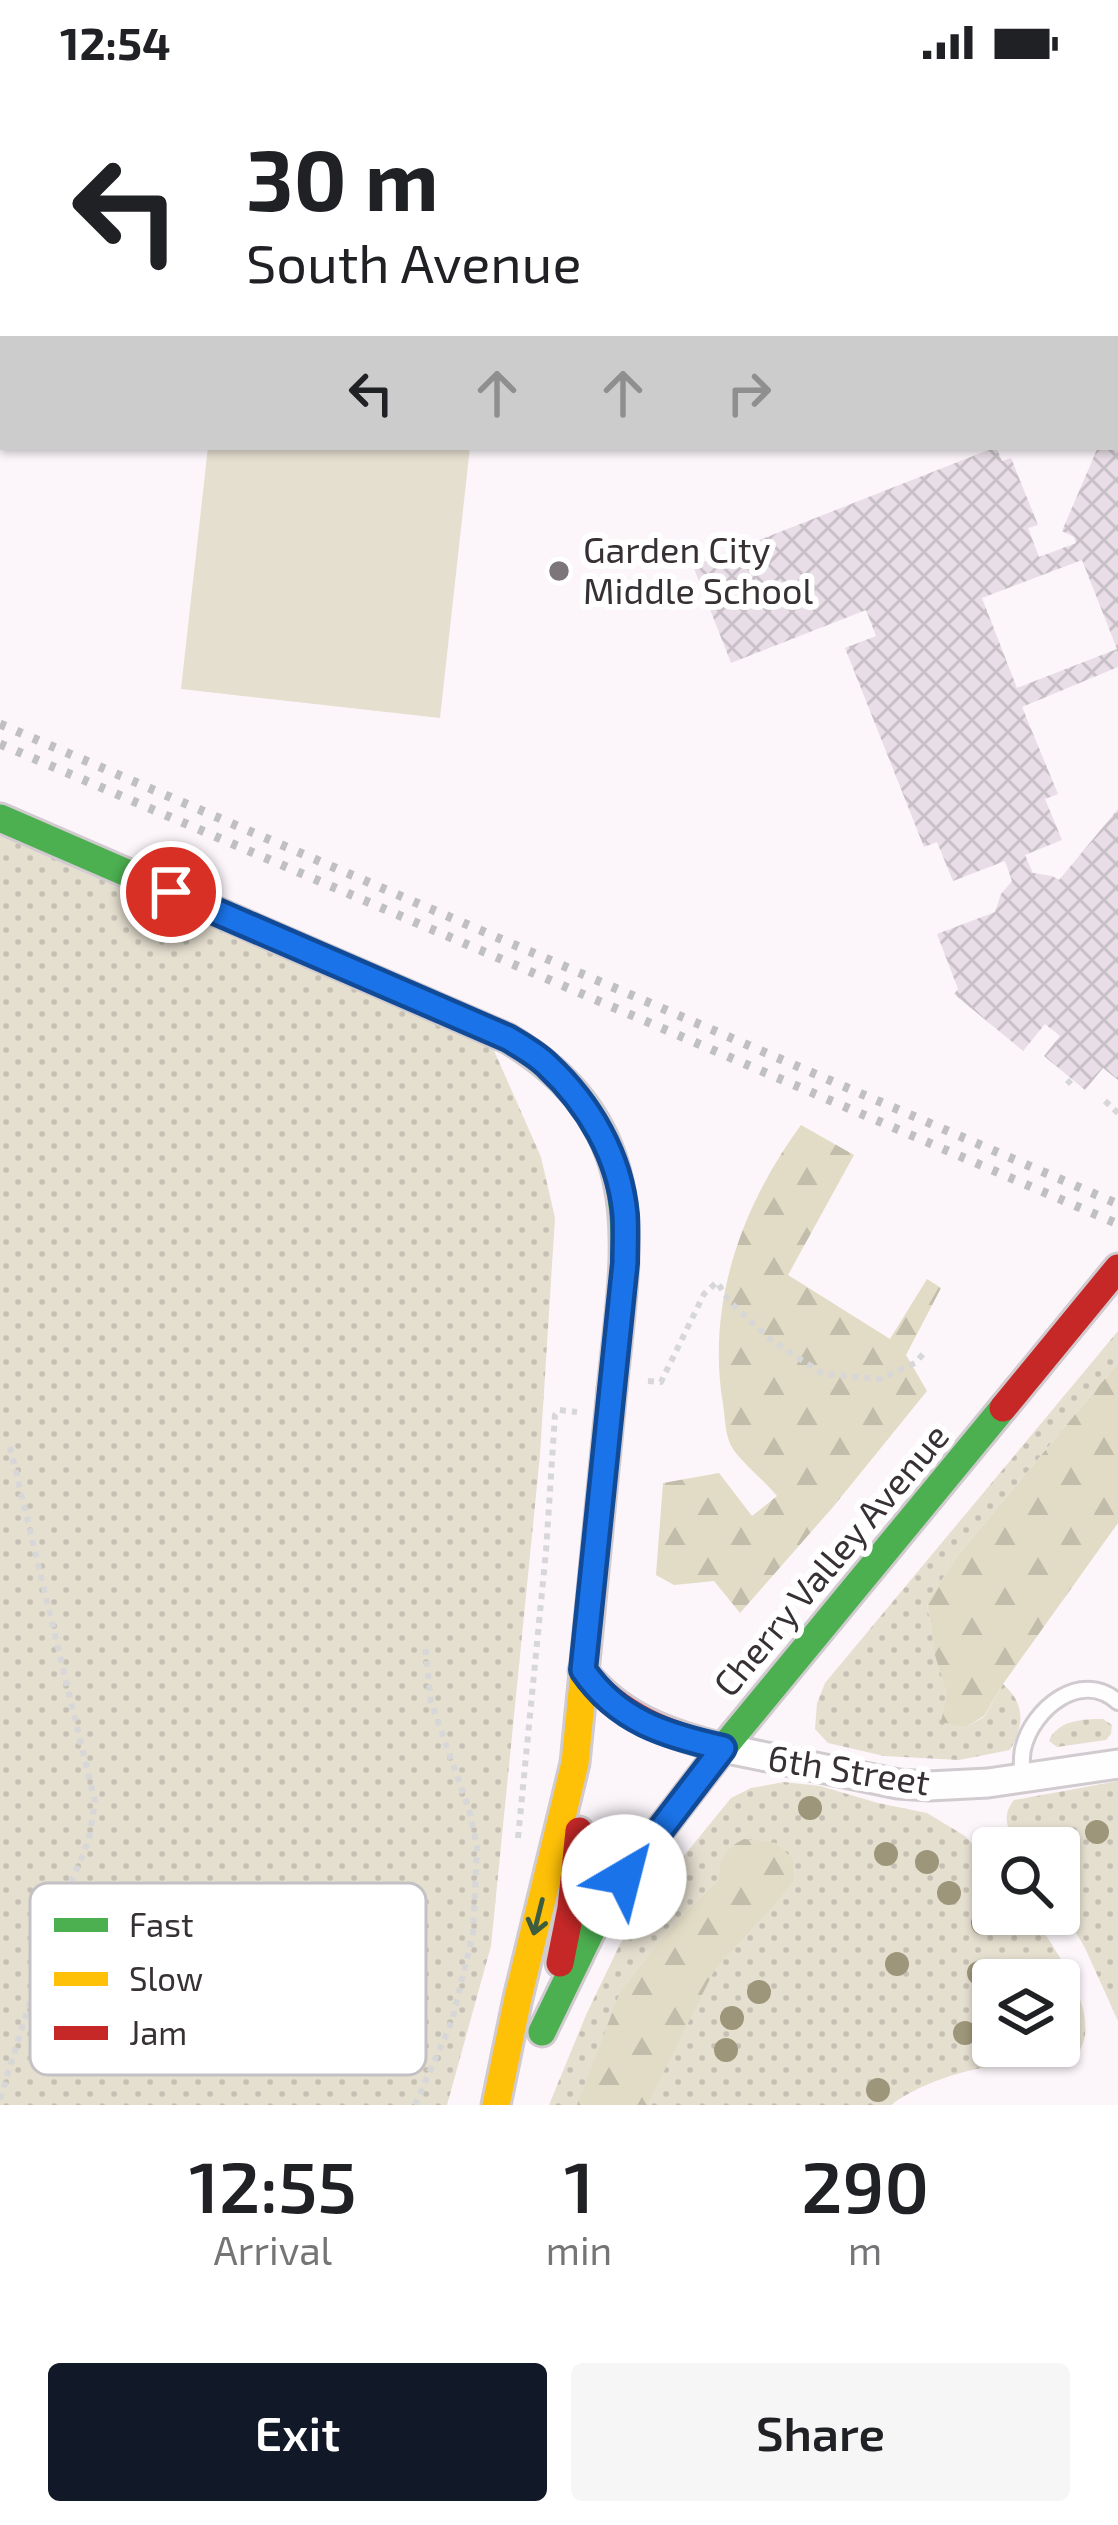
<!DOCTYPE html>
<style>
body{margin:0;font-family:"Exo 2",sans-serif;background:#f6f6f6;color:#202124;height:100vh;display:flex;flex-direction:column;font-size:45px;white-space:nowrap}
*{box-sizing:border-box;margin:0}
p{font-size:39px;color:#757577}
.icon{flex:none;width:66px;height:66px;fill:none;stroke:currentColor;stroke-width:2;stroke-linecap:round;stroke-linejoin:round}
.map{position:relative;height:2021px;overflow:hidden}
.panel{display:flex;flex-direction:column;background:#fff;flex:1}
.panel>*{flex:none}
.top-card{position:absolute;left:0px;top:0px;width:1119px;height:366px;box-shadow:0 3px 9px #0004;background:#fff;color:#202124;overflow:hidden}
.controls{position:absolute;left:972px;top:1743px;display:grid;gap:24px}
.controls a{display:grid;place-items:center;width:108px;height:108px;border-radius:12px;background:#fff;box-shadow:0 3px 9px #0004;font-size:60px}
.pin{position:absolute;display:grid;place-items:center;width:102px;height:102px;color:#fff;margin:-51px;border:6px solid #fff;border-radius:50%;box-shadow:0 3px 12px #0007}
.me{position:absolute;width:132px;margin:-66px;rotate:37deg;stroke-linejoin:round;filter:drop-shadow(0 0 9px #0008)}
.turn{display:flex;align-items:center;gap:42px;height:252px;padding:0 48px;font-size:54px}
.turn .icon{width:156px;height:156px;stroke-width:2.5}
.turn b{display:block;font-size:84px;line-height:102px}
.lanes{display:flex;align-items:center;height:114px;padding:0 48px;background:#0003;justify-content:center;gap:60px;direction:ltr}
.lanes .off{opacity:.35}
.eta{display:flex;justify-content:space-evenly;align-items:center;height:204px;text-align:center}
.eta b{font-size:72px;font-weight:600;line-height:84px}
.button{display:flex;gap:24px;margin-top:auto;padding:24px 48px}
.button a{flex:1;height:138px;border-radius:12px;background:#111827;color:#fff;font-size:48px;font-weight:600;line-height:138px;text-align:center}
.button a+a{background:#f6f6f6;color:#202124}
.status{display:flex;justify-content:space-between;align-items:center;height:84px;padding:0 60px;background:#fff;direction:ltr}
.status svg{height:33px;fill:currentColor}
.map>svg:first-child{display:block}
</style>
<div class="status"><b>12:54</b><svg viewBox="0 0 49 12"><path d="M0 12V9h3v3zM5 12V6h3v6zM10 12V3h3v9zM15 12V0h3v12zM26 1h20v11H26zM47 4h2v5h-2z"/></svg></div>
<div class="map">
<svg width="1118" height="2021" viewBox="0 0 1118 2021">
<defs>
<pattern id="grass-dots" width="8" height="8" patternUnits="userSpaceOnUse" patternTransform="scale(3)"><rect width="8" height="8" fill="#e5dfd0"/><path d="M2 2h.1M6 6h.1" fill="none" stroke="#c5c0b3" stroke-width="1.8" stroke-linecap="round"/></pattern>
<pattern id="forest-firs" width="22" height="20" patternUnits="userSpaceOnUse" patternTransform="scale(3)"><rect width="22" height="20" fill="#e2dbc5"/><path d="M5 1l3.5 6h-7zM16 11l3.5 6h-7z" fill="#c2bcaa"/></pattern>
<pattern id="building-cross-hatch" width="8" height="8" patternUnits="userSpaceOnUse" patternTransform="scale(3)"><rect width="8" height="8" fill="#e9dee7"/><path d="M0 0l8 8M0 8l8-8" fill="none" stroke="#c8bfc7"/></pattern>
</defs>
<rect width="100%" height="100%" fill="#fcf6fb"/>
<!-- grass -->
<g fill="url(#grass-dots)" fill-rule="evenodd">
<polygon points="0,747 492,962 541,1073 555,1134 540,1371 491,1862 447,2021 0,2021"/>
<path d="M1118 1247V1279L958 1471 927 1518C934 1568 940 1599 966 1643L984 1633 1003 1600C1026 1620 1024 1642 1010 1666L959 1676 884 1672 828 1659 815 1645 817 1619 825 1599Z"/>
<path d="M1103 1635 1112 1641 1111 1650 1106 1656 1057 1663 1049 1657C1057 1636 1083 1635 1103 1635Z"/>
<path d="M1118 1697V1937L1085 1864 1059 1820V1764H1022C1008 1749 1000 1733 1014 1716Z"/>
<path d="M784 1698 820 1702 878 1719 927 1729 965 1752 993 1782V1830H1032C1053 1863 1102 1928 1080 1966 1016 1980 946 1981 891 2021H549L586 1931 620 1860 665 1795 731 1714 751 1704ZM993 1896H1059V1962H993Z"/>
</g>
<!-- forest -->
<g fill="url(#forest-firs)">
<path d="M801 1041 854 1071 788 1191 890 1255 927 1195 941 1204 906 1271 927 1307 833 1423 740 1529 714 1497 674 1501 656 1491 663 1399 719 1389 752 1432 777 1412C764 1396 745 1382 733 1365 725 1353 725 1333 723 1320 706 1220 742 1121 801 1041Z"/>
<polygon points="1118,1279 1118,1439 1003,1600 984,1632 966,1643 941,1638 947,1610 935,1571 927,1518 958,1471"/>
<path d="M744 1755 776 1759 793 1775 794 1796 774 1821 715 1885 647 2021H577L620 1908 678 1836 719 1796C719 1776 724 1765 744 1755Z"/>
</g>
<!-- green -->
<polygon fill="#e5dfd0" points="208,363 470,363 440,634 181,605"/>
<!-- building -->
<path fill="url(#building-cross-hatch)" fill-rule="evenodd" d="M996 363 1002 377 1011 374 1038 441 1028 444 1039 473 1076 459 1074 453 1062 447 1098 363H1118V583L1022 623 1058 710 1045 715 1062 756 1025 771 1033 789 1052 792 1059 796 1118 725V996L1103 984 1085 1006 1044 972 1060 952 1045 940 1023 967 954 910 958 905 937 850 995 828 1001 810 1012 797 1005 777 953 797 937 758 924 763 845 564 876 552 866 526 731 579 693 482ZM1082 476 1117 565 1017 604 982 514Z"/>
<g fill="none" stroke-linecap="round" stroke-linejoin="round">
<!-- lane casing -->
<g stroke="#d1cbd0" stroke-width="20">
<path id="lane" d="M1022 1695C1022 1685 1021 1675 1023 1665 1032 1625 1081 1585 1118 1618"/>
</g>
<!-- street casing -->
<g stroke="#d1cbd0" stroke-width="33">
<polyline id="street" points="723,1664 898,1700 929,1702 988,1699 1118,1680"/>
</g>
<!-- fast casing -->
<g stroke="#d1cbd0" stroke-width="33">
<g id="fast">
<polyline points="875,0 882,3"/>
<polyline points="1116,102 1118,103"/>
<path d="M0 734 507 954C654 1042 627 1161 612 1305"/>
<polyline points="542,1948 593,1843 624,1793 723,1664 1003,1324"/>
</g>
</g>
<!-- slow casing -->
<g stroke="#d1cbd0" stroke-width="33">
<polyline id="slow" points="496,2021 518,1914 575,1679 612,1305"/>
</g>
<!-- jam casing -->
<g stroke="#d1cbd0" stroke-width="33">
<g id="jam">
<polyline points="1003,1324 1118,1184"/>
<path d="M583 1587C620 1633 667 1650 723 1664"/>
<polyline points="560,1879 571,1824 579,1747"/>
</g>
</g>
<!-- path -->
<g stroke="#d8d7d8" stroke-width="6" stroke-dasharray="6 6" stroke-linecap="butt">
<polyline points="1067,996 1071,1000"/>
<polyline points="1105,1017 1118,1029"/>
<polyline points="648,1297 661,1298 704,1210 717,1198 730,1218 771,1256 823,1290 880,1295 915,1279 925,1268"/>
<polyline points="518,1754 546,1467 555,1331 559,1326 577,1328"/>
<polyline points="0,2015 55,1837 89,1756 95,1718 10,1363"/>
<polyline points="415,2021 452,1937 473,1849 477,1763 469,1725 431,1618 425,1560"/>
</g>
<!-- lane -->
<use href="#lane" stroke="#fffefe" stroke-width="14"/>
<!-- street -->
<use href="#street" stroke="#fffefe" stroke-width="27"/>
<!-- fast -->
<use href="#fast" stroke="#4caf50" stroke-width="27"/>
<!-- slow -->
<use href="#slow" stroke="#ffc107" stroke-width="27"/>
<!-- jam -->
<use href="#jam" stroke="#c62828" stroke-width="27"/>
<!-- rail -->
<g stroke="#c1c0c1" stroke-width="9" stroke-dasharray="6 12" stroke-linecap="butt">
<polyline points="0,640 1118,1120"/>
<polyline points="0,660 1118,1140"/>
</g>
</g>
<!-- trees -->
<g fill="#9e967a">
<circle cx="810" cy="1724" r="12"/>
<circle cx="1097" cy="1748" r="12"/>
<circle cx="886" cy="1770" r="12"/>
<circle cx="927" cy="1778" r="12"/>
<circle cx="949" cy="1809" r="12"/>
<circle cx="983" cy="1839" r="12"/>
<circle cx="897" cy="1880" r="12"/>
<circle cx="979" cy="1889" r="12"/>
<circle cx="759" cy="1908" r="12"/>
<circle cx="732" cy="1934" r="12"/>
<circle cx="965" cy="1949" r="12"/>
<circle cx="726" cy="1966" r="12"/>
<circle cx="878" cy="2006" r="12"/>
</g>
<!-- one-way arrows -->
<defs><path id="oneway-shaft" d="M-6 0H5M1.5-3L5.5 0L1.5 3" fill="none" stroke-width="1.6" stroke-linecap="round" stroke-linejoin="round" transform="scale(3)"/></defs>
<use stroke="#3e5d3f" href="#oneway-shaft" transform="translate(538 1833) rotate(104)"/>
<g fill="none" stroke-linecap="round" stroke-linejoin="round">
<!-- route casing -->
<g stroke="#114b97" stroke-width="30">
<path id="route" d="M171 808 508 954C521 962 536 970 547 981 589 1020 620 1073 625 1131 626 1147 625 1164 625 1179L583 1586C618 1637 665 1651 723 1664L624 1793"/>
</g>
<!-- route -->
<use href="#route" stroke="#1a73e8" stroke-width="21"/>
</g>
<!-- markers -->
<circle fill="#7c767b" stroke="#fff" stroke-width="4.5" cx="559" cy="487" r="12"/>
<g text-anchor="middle" stroke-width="12" stroke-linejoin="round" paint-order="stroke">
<!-- poi labels -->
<g font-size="36" fill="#373136" stroke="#fff" text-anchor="start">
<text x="583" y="479">Garden City<tspan x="583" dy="41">Middle School</tspan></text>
</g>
<!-- street labels -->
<g font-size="36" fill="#373136" stroke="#fff">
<text transform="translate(831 1476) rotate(-50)" y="13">Cherry Valley Avenue</text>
<text transform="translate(849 1686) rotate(9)" y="13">6th Street</text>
</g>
</g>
<!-- legend -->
<rect x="30" y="1799" width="396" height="192" rx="18" fill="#fff" stroke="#c3c1c3" stroke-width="3"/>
<rect x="54" y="1834" width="54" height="14" fill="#4caf50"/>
<rect x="54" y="1888" width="54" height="14" fill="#ffc107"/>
<rect x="54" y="1942" width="54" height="14" fill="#c62828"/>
<g font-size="33" fill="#373136">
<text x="129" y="1853">Fast</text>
<text x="129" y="1907">Slow</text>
<text x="129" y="1961">Jam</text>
</g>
</svg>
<div class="controls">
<a><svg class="icon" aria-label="search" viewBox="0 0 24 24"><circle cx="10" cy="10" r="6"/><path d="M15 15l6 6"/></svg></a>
<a><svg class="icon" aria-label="layers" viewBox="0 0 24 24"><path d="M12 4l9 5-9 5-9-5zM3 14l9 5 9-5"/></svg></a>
</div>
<div class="pin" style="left:171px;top:808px;background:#d93025"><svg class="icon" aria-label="arrive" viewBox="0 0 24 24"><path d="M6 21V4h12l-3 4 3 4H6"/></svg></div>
<svg class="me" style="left:624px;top:1793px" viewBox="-20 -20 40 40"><circle r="19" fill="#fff"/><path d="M0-13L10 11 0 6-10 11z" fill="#1a73e8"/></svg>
<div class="top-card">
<div class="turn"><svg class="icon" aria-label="left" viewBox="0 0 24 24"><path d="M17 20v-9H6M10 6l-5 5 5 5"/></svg><div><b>30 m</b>South Avenue</div></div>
<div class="lanes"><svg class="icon" aria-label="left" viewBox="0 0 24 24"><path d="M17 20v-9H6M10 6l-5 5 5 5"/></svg><svg class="icon off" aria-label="ahead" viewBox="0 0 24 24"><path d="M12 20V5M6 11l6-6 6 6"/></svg><svg class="icon off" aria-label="ahead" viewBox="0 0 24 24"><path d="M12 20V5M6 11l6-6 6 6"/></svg><svg class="icon off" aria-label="right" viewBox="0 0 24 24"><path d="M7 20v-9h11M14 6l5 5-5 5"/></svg></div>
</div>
</div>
<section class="panel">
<div class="eta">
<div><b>12:55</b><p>Arrival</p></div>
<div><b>1</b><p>min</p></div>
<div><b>290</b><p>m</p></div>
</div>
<div class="button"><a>Exit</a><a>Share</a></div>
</section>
